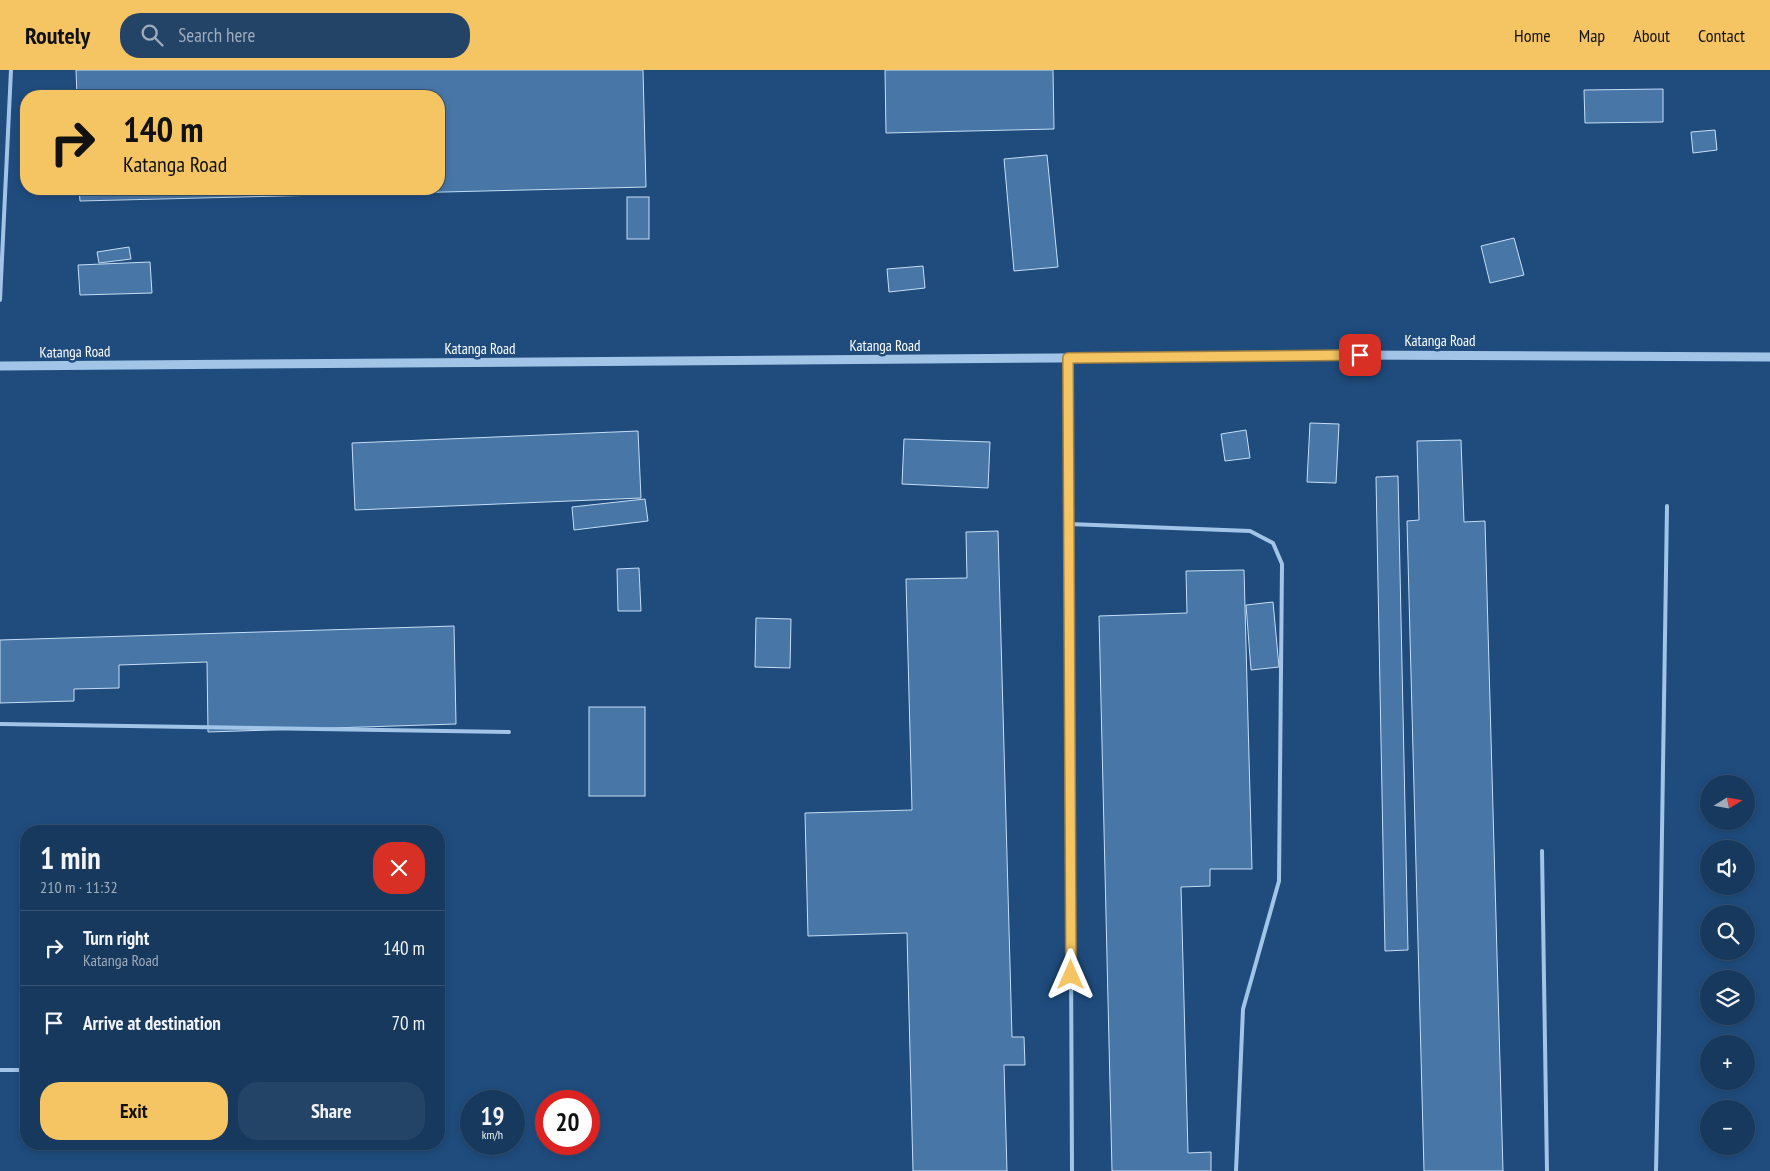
<!DOCTYPE html>
<meta charset="utf-8">
<style>
body{margin:0;font-family:"PT Sans Narrow",sans-serif;background:#244467;color:#f1f3f6;height:100vh;display:flex;flex-direction:column;font-size:19px;white-space:nowrap}
*{box-sizing:border-box;margin:0}
p{font-size:16px;color:#9eacbc}
.icon{flex:none;width:28px;height:28px;fill:none;stroke:currentColor;stroke-width:2;stroke-linecap:round;stroke-linejoin:round}
.map{position:relative;flex:1;overflow:hidden}
.side{position:absolute;left:20px;top:755px;width:425px;height:325px;display:flex;flex-direction:column;background:#17395e;border-radius:20px;box-shadow:0 2px 8px #0003,0 0 0 1px #365373}
.side>*{flex:none}
.hud{position:absolute;left:20px;top:20px;width:425px;height:105px;border-radius:20px;box-shadow:0 2px 8px #0003,0 0 0 1px #365373;background:#f5c463;color:#111;overflow:hidden}
.needle{width:32px;rotate:79deg}
.tools{position:absolute;left:1700px;top:705px;display:grid;gap:10px}
.tools a{display:grid;place-items:center;width:55px;height:55px;border-radius:50%;background:#17395e;box-shadow:0 2px 8px #0003,0 0 0 1px #365373;font-size:25px}
.speed{position:absolute;left:460px;top:1020px;display:flex;gap:10px;font-size:25px;font-weight:700;text-align:center}
.speed>*{display:grid;place-content:center;width:65px;height:65px;border-radius:50%;background:#17395e;box-shadow:0 2px 8px #0003,0 0 0 1px #365373;line-height:1}
.speed small{font-size:12px;font-weight:400}
.speed .limit{border:8px solid #d22;background:#fff;color:#111}
.pin{position:absolute;display:grid;place-items:center;width:42px;height:42px;color:#fff;margin:-21px;border-radius:10px;box-shadow:0 2px 8px #0006}
.me{position:absolute;width:55px;margin:-28px;rotate:0deg;stroke-linejoin:round;filter:drop-shadow(0 0 4px #0008)}
.turn{display:flex;align-items:center;gap:18px;height:105px;padding:0 20px;font-size:22px}
.turn .icon{width:65px;height:65px;stroke-width:2.5}
.turn b{display:block;font-size:35px;line-height:42px}
.round{display:grid;place-items:center;flex:none;width:52px;height:52px;border-radius:20px;background:#244467}
.headline{display:flex;align-items:center;justify-content:space-between;height:85px;padding:0 20px}
h1{font-size:30px;font-weight:700;line-height:38px}
.cta{display:flex;gap:10px;margin-top:auto;padding:10px 20px}
.cta a{flex:1;height:58px;border-radius:20px;background:#f5c463;color:#111;font-size:20px;font-weight:700;line-height:58px;text-align:center}
.cta a+a{background:#244467;color:#f1f3f6}
ul{padding:0;list-style:none}
li{display:flex;align-items:center;gap:15px;height:75px;padding:0 20px;border-top:1px solid #365373}
li div{flex:1}
li b{display:block;font-size:19px}
li em{font-style:normal}
header{display:flex;align-items:center;gap:30px;box-sizing:border-box;height:70px;padding:0 25px;background:#f5c463;color:#111}
header strong{font-size:24px}
nav{display:flex;gap:28px;margin-inline-start:auto;font-size:18px}
.search{width:350px;height:45px;background:#244467;display:flex;align-items:center;gap:12px;box-sizing:border-box;padding:0 18px;border-radius:20px;color:#9eacbc;font-size:19px}
.map>svg:first-child{display:block}
</style>
<header>
<strong>Routely</strong>
<div class="search"><svg class="icon" aria-label="search" viewBox="0 0 24 24"><circle cx="10" cy="10" r="6"/><path d="M15 15l6 6"/></svg>Search here</div>
<nav><a>Home</a><a>Map</a><a>About</a><a>Contact</a></nav>
</header>
<div class="map">
<svg width="1770" height="1101" viewBox="0 0 1770 1101">
<rect width="100%" height="100%" fill="#1f4c7d"/>
<!-- building -->
<g fill="#4877a7" stroke="#c6def5">
<polygon points="76,0 643,0 646,117 80,131 79,119 439,119 439,26 77,26"/>
<polygon points="885,0 1053,0 1054,59 886,63"/>
<polygon points="1663,19 1663,52 1585,53 1584,20"/>
<polygon points="1715,60 1717,80 1693,83 1691,62"/>
<polygon points="1047,85 1058,197 1014,201 1004,89"/>
<rect x="627" y="127" width="22" height="42"/>
<polygon points="1514,168 1524,205 1490,213 1481,176"/>
<polygon points="129,177 131,189 99,193 97,182"/>
<polygon points="150,192 152,223 80,225 78,195"/>
<polygon points="923,196 925,218 889,222 887,199"/>
<polygon points="1310,353 1339,354 1336,413 1307,412"/>
<polygon points="1246,360 1250,388 1225,391 1221,364"/>
<polygon points="638,361 641,428 355,440 352,373"/>
<polygon points="904,369 990,372 988,418 902,414"/>
<polygon points="1461,370 1464,452 1485,451 1503,1101 1424,1101 1407,451 1419,450 1417,371"/>
<polygon points="1398,406 1408,880 1385,881 1376,407"/>
<polygon points="645,429 648,451 574,460 572,437"/>
<polygon points="998,461 1012,967 1024,967 1025,995 1004,995 1007,1101 913,1101 907,863 808,866 805,743 912,740 906,509 967,508 966,462"/>
<polygon points="639,498 641,541 618,541 617,499"/>
<polygon points="1244,500 1252,799 1210,799 1210,816 1181,817 1188,1083 1211,1082 1211,1101 1112,1101 1099,546 1187,543 1186,501"/>
<polygon points="1273,532 1279,597 1251,600 1246,535"/>
<polygon points="756,548 791,549 790,598 755,597"/>
<polygon points="454,556 456,654 208,662 207,592 119,595 119,618 74,619 74,631 0,633 0,570"/>
<rect x="589" y="637" width="56" height="89"/>
</g>
<g fill="none" stroke-linecap="round" stroke-linejoin="round">
<!-- service -->
<g stroke="#a2c4e7" stroke-width="4">
<polyline points="0,230 11,0"/>
<polyline points="1068,288 1069,454 1250,461 1273,473 1282,494 1279,811 1243,939 1236,1101"/>
<polyline points="1069,454 1072,1101"/>
<polyline points="0,654 509,662"/>
<polyline points="1542,781 1547,1101"/>
<polyline points="0,1000 26,1000"/>
<polyline points="1656,1101 1659,959 1667,436"/>
</g>
<!-- tertiary -->
<polyline stroke="#a2c4e7" stroke-width="9" points="0,296 1055,288 1340,285 1770,287"/>
</g>
<g fill="none" stroke-linecap="round" stroke-linejoin="round">
<!-- route casing -->
<g stroke="#9f7f40" stroke-width="12">
<polyline id="route" points="1071,905 1068,288 1360,285"/>
</g>
<!-- route -->
<use href="#route" stroke="#f5c463" stroke-width="9"/>
</g>
<g text-anchor="middle" stroke-width="5" stroke-linejoin="round" paint-order="stroke">
<!-- street labels -->
<g font-size="15" fill="#fff" stroke="#1f4c7d">
<text x="1440" y="276">Katanga Road</text>
<text x="885" y="281">Katanga Road</text>
<text x="480" y="284">Katanga Road</text>
<text transform="translate(75 282) rotate(-1)" y="5">Katanga Road</text>
</g>
</g>
</svg>
<div class="tools">
<a><svg class="needle" viewBox="-14 -14 28 28"><path d="M0-13l5 13h-10z" fill="#e53935"/><path d="M0 13l5-13h-10z" fill="#9eacbc"/></svg></a>
<a><svg class="icon" aria-label="sound" viewBox="0 0 24 24"><path d="M4 9h4l5-4v14l-5-4H4zM17 9q2 3 0 6"/></svg></a>
<a><svg class="icon" aria-label="search" viewBox="0 0 24 24"><circle cx="10" cy="10" r="6"/><path d="M15 15l6 6"/></svg></a>
<a><svg class="icon" aria-label="layers" viewBox="0 0 24 24"><path d="M12 4l9 5-9 5-9-5zM3 14l9 5 9-5"/></svg></a>
<a>+</a>
<a>−</a>
</div>
<div class="speed"><div>19<small>km/h</small></div><div class="limit">20</div></div>
<div class="pin" style="left:1360px;top:285px;background:#d93025"><svg class="icon" aria-label="arrive" viewBox="0 0 24 24"><path d="M6 21V4h12l-3 4 3 4H6"/></svg></div>
<svg class="me" style="left:1071px;top:905px" viewBox="-20 -20 40 40"><path d="M0-17L14 15 0 8-14 15z" fill="#f5c463" stroke="#fff" stroke-width="4"/></svg>
<div class="hud">
<div class="turn"><svg class="icon" aria-label="right" viewBox="0 0 24 24"><path d="M7 20v-9h11M14 6l5 5-5 5"/></svg><div><b>140 m</b>Katanga Road</div></div>
</div>
<section class="side">
<div class="headline"><div><h1>1 min</h1><p>210 m · 11:32</p></div><a class="round" style="background:#d93025;color:#fff"><svg class="icon" aria-label="close" viewBox="0 0 24 24"><path d="M6 6l12 12M18 6L6 18"/></svg></a></div>
<ul>
<li><svg class="icon" aria-label="right" viewBox="0 0 24 24"><path d="M7 20v-9h11M14 6l5 5-5 5"/></svg><div><b>Turn right</b><p>Katanga Road</p></div><em>140 m</em></li>
<li><svg class="icon" aria-label="arrive" viewBox="0 0 24 24"><path d="M6 21V4h12l-3 4 3 4H6"/></svg><div><b>Arrive at destination</b></div><em>70 m</em></li>
</ul>
<div class="cta"><a>Exit</a><a>Share</a></div>
</section>
</div>
